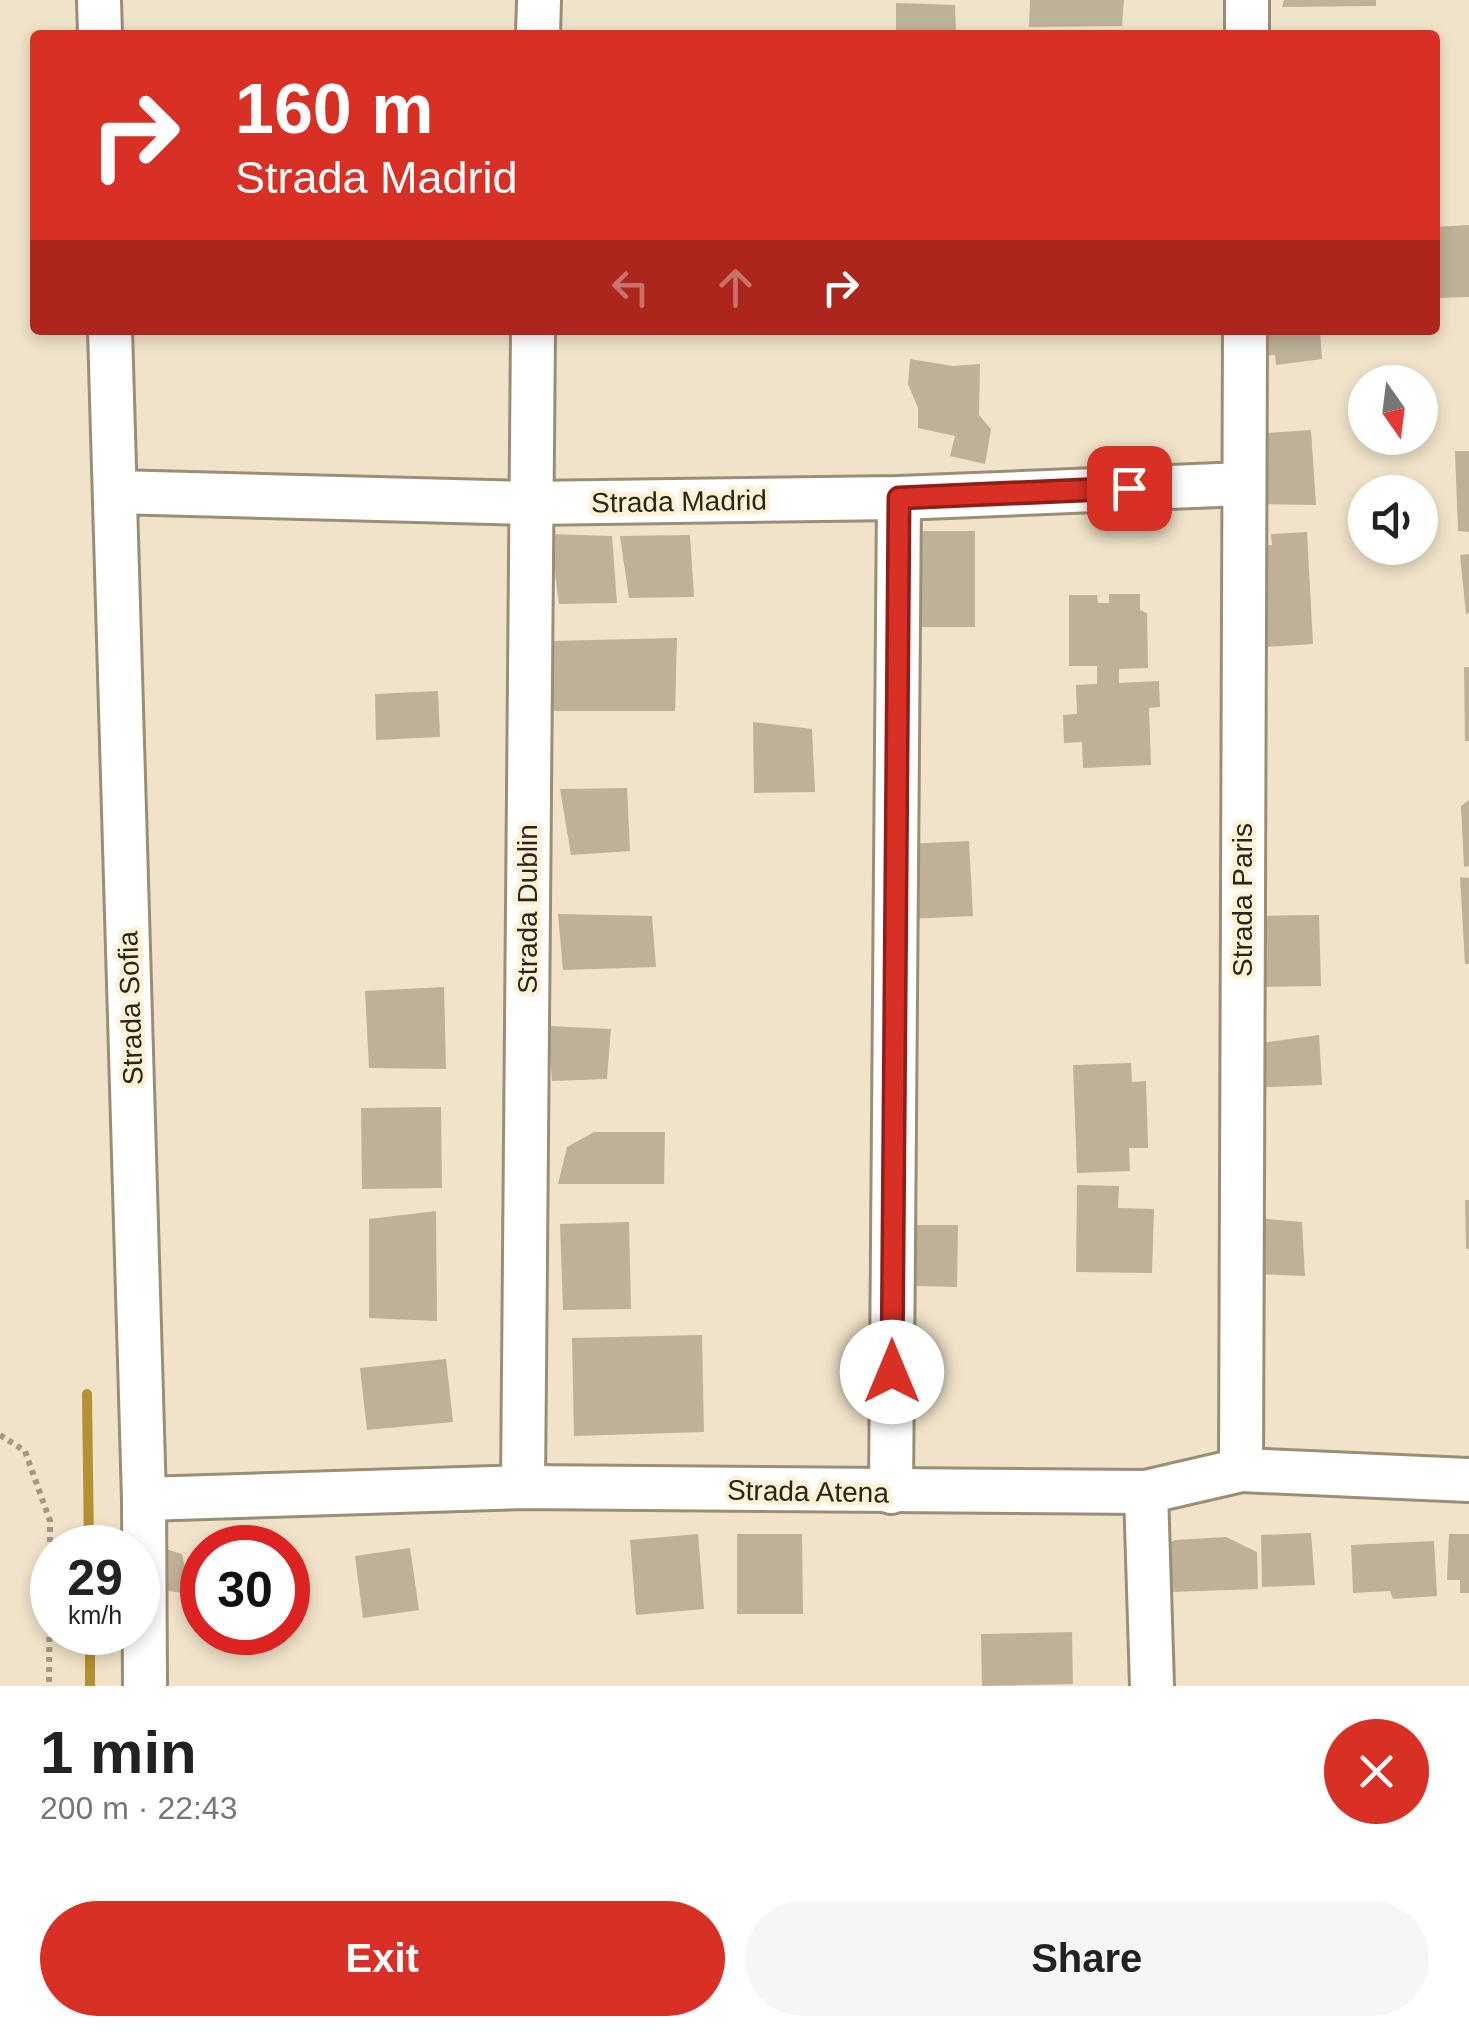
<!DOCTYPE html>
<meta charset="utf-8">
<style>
body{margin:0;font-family:Arial,sans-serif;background:#f6f6f6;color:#222;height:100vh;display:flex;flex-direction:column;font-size:38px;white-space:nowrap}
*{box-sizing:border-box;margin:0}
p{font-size:32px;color:#767676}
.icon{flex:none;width:55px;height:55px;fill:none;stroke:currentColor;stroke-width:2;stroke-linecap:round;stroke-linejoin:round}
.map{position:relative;height:1686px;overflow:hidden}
.sheet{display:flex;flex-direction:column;background:#fff;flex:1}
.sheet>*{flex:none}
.hud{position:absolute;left:30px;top:30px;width:1410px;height:305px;border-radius:10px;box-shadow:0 5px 15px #0003;background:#d93025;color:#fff;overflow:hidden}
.needle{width:65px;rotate:166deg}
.controls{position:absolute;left:1348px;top:365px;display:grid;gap:20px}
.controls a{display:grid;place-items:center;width:90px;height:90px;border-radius:50%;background:#fff;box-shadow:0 5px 15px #0003;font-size:50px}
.speed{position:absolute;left:30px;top:1525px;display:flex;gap:20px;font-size:50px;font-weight:700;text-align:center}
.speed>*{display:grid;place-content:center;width:130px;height:130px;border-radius:50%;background:#fff;box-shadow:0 5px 15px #0003;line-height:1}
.speed small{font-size:25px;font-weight:400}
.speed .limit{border:15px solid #d22;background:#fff;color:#111}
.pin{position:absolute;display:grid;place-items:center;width:85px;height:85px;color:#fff;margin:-42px;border-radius:20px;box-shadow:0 5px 15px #0006}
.me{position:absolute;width:110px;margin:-55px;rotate:0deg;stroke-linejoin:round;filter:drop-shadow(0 0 8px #0008)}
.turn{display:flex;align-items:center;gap:35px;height:210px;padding:0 40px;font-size:45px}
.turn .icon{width:130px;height:130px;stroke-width:2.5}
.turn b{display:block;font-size:70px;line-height:85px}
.lanes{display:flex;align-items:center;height:95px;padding:0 40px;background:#0003;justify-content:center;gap:50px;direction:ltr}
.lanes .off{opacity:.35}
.round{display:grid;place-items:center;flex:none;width:105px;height:105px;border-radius:52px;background:#f6f6f6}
.headline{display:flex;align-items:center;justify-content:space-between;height:170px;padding:0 40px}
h1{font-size:60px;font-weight:800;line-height:75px}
.button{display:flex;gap:20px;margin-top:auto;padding:20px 40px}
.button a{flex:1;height:115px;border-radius:60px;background:#d93025;color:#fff;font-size:40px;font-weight:800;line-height:115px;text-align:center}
.button a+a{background:#f6f6f6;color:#222}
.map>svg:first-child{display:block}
</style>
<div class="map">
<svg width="1469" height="1686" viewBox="0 0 1469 1686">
<rect width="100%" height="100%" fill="#f0e3c9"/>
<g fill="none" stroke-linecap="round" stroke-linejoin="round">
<!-- stream -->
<g stroke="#b69034" stroke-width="10">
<polyline points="87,1394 89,1548"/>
<polyline points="90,1632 90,1686"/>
</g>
</g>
<!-- building -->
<g fill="#bdb198">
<polygon points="1030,0 1124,0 1122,26 1029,27"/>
<polygon points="1284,0 1376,0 1376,6 1282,7"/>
<polygon points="896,3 955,5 956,35 896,35"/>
<polygon points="1469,225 1469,297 1435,298 1435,227"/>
<polygon points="1255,330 1320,330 1322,359 1276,365 1275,355 1257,356"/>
<polygon points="910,359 953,366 980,364 979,415 991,429 985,464 950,456 955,436 918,428 918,408 908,384"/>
<polygon points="1311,430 1316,505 1253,504 1252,434"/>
<polygon points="1455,451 1469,451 1469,532 1458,531"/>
<rect x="909" y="531" width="66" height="96"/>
<polygon points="1307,532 1313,644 1266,647 1265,639 1252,640 1248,547 1272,545 1271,534"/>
<polygon points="550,534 612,536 617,603 559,604"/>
<polygon points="690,535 694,597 629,598 620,536"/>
<polygon points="1469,554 1469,613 1466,614 1460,555"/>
<polygon points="1109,594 1140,594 1140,610 1147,613 1148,668 1119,669 1119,683 1159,681 1160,707 1149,708 1151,765 1083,768 1082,742 1064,743 1063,715 1077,714 1076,685 1097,684 1097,666 1069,666 1069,595 1097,595 1098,603 1109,603"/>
<polygon points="677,638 675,711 550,711 549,641"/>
<polygon points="1464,667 1469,667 1469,741 1465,741"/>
<polygon points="438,691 440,737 376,740 375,694"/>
<polygon points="753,722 812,729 815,792 754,793"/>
<polygon points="627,788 630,851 571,855 560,789"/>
<polygon points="1469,800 1469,866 1464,867 1461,806"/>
<polygon points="969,841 973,916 909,919 905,844"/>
<polygon points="1460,877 1469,878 1469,964 1465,964"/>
<polygon points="558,914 652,916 656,967 563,970"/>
<polygon points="1319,915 1321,986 1250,987 1249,916"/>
<polygon points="444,987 446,1069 369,1068 365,991"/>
<polygon points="548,1026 611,1029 607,1079 552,1081"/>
<polygon points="1319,1035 1322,1085 1247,1088 1247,1045"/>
<polygon points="1131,1063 1132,1082 1146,1081 1148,1148 1129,1148 1130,1171 1077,1173 1073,1065"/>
<polygon points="441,1107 442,1188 362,1189 361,1108"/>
<polygon points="594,1132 665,1132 664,1184 558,1184 567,1147"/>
<polygon points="1077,1185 1119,1186 1118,1208 1154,1209 1152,1273 1076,1272"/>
<polygon points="1465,1200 1469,1200 1469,1249 1466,1249"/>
<polygon points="436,1211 437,1321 369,1318 369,1219"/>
<polygon points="1246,1217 1302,1222 1305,1276 1256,1274"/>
<polygon points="629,1222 631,1309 563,1310 560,1224"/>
<polygon points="916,1225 958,1225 957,1287 915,1286"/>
<polygon points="702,1335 704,1432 574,1436 572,1338"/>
<polygon points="446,1359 453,1422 367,1430 360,1368"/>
<polygon points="1311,1533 1315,1585 1262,1587 1261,1535"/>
<polygon points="698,1534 704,1609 636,1615 630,1540"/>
<polygon points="737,1534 802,1534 803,1614 737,1614"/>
<polygon points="1449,1534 1469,1534 1469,1593 1460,1593 1460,1580 1447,1580"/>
<polygon points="1226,1537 1257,1552 1258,1589 1171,1592 1171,1584 1157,1584 1156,1551 1175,1540"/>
<polygon points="1434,1541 1437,1596 1393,1599 1390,1591 1353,1593 1351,1545"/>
<polygon points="153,1545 182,1554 190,1594 154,1589"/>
<polygon points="410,1548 419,1610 363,1618 355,1556"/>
<polygon points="202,1561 202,1623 200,1623 194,1562"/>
<polygon points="1072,1632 1073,1684 982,1686 981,1634"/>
</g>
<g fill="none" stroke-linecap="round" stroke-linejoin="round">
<!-- minor casing -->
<g stroke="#9a8e76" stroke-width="48">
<g id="minor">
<polyline points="99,0 100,35"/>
<polyline points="538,35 539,0"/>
<polyline points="1247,35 1247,0"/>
<polyline points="110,330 144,1499 145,1686"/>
<polyline points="115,492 529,503 899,498 1243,484"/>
<polyline points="1241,1470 1245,330"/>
<polyline points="523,1487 533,330"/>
<polyline points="891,1492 899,498"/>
<polyline points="1146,1492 1152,1686"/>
<polyline points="144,1499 523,1487 1146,1492 1241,1470 1469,1480"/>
</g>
</g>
<!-- path -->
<polyline stroke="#a29884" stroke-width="6" stroke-dasharray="5 5" stroke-linecap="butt" points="0,1435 25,1451 50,1521 49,1686"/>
<!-- minor -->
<use href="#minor" stroke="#fff" stroke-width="42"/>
</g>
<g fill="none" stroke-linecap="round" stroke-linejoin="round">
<!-- route casing -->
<g stroke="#8d1f18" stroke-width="25">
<polyline id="route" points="892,1372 899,498 1129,488"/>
</g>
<!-- route -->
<use href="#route" stroke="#d93025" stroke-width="18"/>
</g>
<g text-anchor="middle" stroke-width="9" stroke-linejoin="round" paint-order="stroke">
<!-- street labels -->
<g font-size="28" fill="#29251b" stroke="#fdf1d6">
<text transform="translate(679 501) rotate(-1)" y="10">Strada Madrid</text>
<text transform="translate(1242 900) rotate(-90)" y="10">Strada Paris</text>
<text transform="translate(527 909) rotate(-90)" y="10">Strada Dublin</text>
<text transform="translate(130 1008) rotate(-92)" y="10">Strada Sofia</text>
<text transform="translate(808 1491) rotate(1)" y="10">Strada Atena</text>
</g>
</g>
</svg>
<div class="controls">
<a><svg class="needle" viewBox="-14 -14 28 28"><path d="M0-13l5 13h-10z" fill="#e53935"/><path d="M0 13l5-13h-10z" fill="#767676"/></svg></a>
<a><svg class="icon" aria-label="sound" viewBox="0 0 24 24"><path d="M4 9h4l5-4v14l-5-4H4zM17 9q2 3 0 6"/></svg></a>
</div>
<div class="speed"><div>29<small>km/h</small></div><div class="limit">30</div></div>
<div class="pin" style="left:1129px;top:488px;background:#d93025"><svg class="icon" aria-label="arrive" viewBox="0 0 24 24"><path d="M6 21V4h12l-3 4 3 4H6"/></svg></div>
<svg class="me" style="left:892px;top:1372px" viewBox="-20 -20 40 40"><circle r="19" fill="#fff"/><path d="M0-13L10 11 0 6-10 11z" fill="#d93025"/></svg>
<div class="hud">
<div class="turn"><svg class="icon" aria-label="right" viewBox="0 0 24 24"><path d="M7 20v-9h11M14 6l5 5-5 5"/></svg><div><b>160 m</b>Strada Madrid</div></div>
<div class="lanes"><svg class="icon off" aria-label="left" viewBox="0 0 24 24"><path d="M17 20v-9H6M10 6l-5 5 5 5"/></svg><svg class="icon off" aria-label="ahead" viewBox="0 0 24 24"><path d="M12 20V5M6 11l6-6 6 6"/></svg><svg class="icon" aria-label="right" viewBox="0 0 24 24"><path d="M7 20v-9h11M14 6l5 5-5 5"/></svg></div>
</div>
</div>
<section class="sheet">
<div class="headline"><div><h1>1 min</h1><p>200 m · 22:43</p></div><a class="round" style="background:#d93025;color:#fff"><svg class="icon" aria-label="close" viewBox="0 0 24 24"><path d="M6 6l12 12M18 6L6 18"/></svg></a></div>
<div class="button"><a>Exit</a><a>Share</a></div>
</section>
